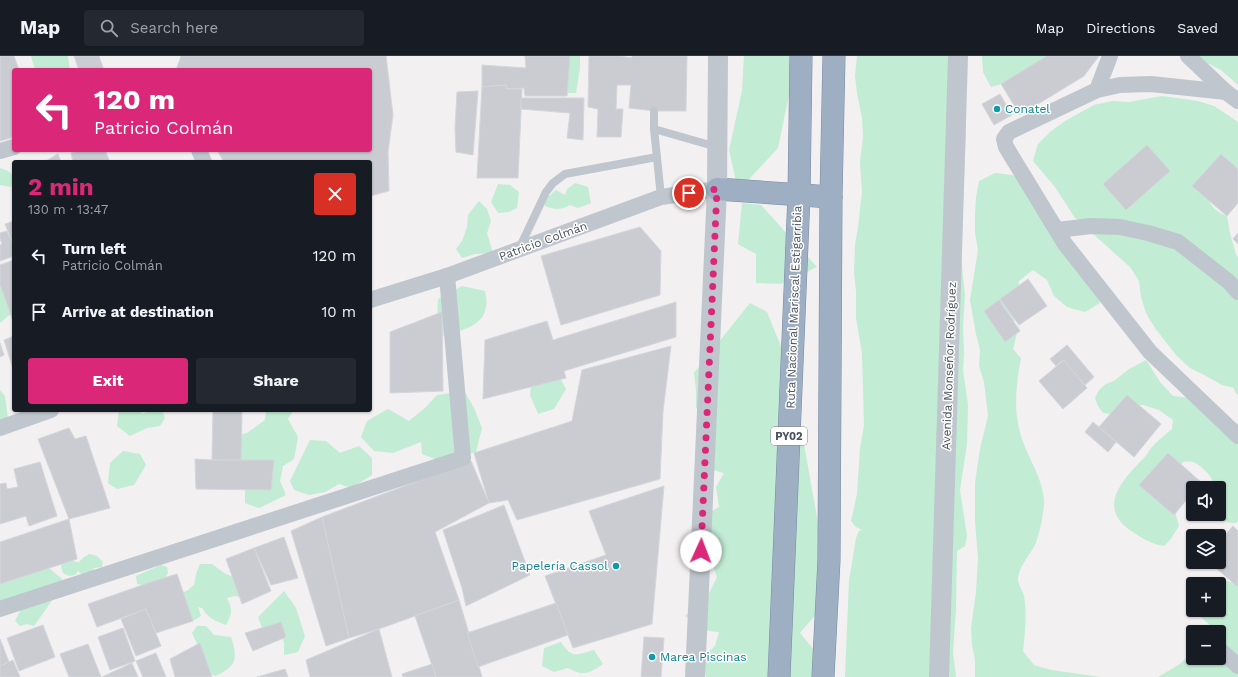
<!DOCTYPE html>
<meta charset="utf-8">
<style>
body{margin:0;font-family:"Work Sans",sans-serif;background:#242831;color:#f1f3f6;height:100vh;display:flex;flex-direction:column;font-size:15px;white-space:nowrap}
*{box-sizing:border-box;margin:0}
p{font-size:13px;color:#9ea1a6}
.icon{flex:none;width:22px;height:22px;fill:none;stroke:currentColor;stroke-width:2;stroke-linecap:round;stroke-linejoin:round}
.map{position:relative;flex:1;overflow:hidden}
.drawer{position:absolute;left:12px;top:104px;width:360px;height:252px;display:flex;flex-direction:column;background:#171b24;border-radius:4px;box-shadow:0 1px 3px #0004}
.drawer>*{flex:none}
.hud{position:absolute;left:12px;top:12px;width:360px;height:84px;border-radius:4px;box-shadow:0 1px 3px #0004;background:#db2777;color:#fff;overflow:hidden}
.tools{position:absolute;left:1186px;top:425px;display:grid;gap:8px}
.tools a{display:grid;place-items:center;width:40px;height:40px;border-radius:4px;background:#171b24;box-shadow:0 1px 3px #0004;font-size:20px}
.pin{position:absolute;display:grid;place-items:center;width:34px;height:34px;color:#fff;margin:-17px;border:2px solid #fff;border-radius:50%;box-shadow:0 1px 4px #0007}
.me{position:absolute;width:44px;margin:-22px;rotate:2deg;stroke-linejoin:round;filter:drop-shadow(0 0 3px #0008)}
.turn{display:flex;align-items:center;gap:14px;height:84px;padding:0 16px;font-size:18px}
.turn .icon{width:52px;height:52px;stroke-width:2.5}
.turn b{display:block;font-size:28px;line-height:34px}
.round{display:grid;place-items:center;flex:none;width:42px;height:42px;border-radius:4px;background:#242831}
.headline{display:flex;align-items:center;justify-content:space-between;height:68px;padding:0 16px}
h1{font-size:24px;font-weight:700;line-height:30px;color:#db2777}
.cta{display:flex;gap:8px;margin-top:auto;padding:8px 16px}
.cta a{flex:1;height:46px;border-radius:4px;background:#db2777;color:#fff;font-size:16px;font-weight:700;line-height:46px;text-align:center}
.cta a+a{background:#242831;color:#f1f3f6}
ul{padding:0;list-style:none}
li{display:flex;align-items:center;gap:12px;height:56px;padding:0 16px}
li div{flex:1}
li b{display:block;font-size:15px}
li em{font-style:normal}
header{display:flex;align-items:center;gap:24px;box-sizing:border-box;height:56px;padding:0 20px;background:#171b24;border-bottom:1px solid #363941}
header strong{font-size:19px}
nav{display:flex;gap:22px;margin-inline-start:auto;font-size:14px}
.search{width:280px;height:36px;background:#242831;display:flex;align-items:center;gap:10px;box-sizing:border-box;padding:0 14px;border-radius:4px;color:#9ea1a6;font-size:15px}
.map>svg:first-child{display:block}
</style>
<header>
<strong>Map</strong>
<div class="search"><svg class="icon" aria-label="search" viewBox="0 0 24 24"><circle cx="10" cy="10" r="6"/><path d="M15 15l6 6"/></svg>Search here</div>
<nav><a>Map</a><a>Directions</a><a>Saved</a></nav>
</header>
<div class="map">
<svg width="1238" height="621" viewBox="0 0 1238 621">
<rect width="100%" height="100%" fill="#f2f0f0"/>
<!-- green -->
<g fill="#c2ecd4">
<polygon points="31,0 68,0 70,14 35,14"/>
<polygon points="566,0 580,0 580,12 576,37 569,37 566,35"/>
<polygon points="744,0 792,0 794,15 778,92 738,135 729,94 742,35"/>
<polygon points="857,0 965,0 966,75 961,202 965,239 963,270 964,297 963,314 968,349 967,388 960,434 967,480 965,490 957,495 956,553 953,597 956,621 845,621 849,525 856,482 859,475 862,474 856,471 851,465 857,438 860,393 864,369 862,298 856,262 856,235 854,216 855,189 858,171 862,136 860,106 863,81 862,62 857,37 855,20"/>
<polygon points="982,0 1067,0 1001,28 991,31 983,16"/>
<polygon points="1193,0 1238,0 1238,29 1221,14"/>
<path d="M1162 40 1198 45 1214 50 1238 66V130L1207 127C1208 144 1209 153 1227 160L1230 177 1236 199 1238 201V339L1235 336 1234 332 1222 329 1206 320 1190 312 1176 299 1155 272 1146 257 1141 241 1139 225 1130 211 1091 176 1090 170 1075 162 1055 131 1033 105 1038 88 1050 76 1065 65 1094 49 1112 45 1129 46Z"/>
<polygon points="0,112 8,115 14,120 11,131 0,129"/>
<path d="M995 117 1012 119 1028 126 1094 231 1100 247 1085 256 1067 251 1054 240 1047 224 1033 214 1019 225 1016 260 1010 277 1019 269 1013 293 1021 302C1016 328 1013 355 1021 380 1028 403 1045 425 1044 449 1043 460 1039 481 1034 491 1029 499 1018 513 1018 523 1018 529 1023 535 1024 540 1027 558 1025 577 1023 595L1034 609 1051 614 1101 621H975V605L972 589 971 572 976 536 978 502 975 465V427L980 393 988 360 984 326 979 310 980 294 976 278 970 244 978 194 975 177V158L976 141 979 125Z"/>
<path d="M575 127 588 131 591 147 578 152 570 149C561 154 555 154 545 150L544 144 556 134 565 139 567 133Z"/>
<polygon points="498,128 510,129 519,136 517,152 509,156 498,157 491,146"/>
<polygon points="479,145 487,153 491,165 487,177 493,197 475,198 462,202 456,193 462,185 467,171 468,159"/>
<polygon points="742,147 761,149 817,211 781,228 756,227 756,198 738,188"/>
<polygon points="0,217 14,255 0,267"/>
<path d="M462 230 485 235C486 240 487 246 486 251 483 271 459 275 443 280L437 264 438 243Z"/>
<polygon points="750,247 767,256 782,293 782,359 803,383 820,478 817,557 800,577 815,595 814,621 706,621 703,601 715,590 719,576 708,575 685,560 708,539 717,521 713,509 708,457 719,451 716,431 724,417 697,410 696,384 717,367 696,352 696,335 694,317"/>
<path d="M1146 304 1160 326 1173 340 1191 342 1238 368V465L1236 467C1226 467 1221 465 1215 458H1219V432H1214C1216 423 1201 409 1193 406 1190 405 1186 405 1183 406L1178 413 1174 452 1179 470 1170 484 1164 490C1153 488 1145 484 1136 478 1095 454 1120 426 1144 402 1147 399 1149 395 1151 392 1157 385 1165 379 1172 373L1173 364 1159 354 1143 349H1125L1112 358 1103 357 1098 350 1095 342 1099 334 1106 328 1114 325 1129 313Z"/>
<polygon points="560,322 566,333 554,353 538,358 530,339 532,323"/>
<polygon points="0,334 5,340 8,362 0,372"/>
<polygon points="464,335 474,352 482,372 476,396 440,405 422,398 421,386 393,397 374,395 361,381 367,365 388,353 409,365 426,351 437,339"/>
<polygon points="121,354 139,354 142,358 152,354 162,354 165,362 160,370 147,372 130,380 117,370 119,355"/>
<polygon points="266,354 294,354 288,363 298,381 294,403 283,410 280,425 286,439 259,452 245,447 245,431 234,381 247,377 265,364"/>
<polygon points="310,384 326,385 340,397 359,390 372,402 372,419 351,432 339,428 325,436 309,439 294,434 290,425"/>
<polygon points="123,395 140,398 146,409 134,429 117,433 108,427 110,407"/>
<path d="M89 498 97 500 103 506 102 511 94 512 92 516 83 519 78 515 75 519 69 520 63 517 61 510 64 505C70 503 73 506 79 506L84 501Z"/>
<path d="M200 508H212L224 517 242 525 247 542 235 540 227 542C233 554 232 558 226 569 215 565 208 562 202 552L198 551 201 560 193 565 184 562 176 540 188 534 194 529 196 518Z"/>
<polygon points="161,509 167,511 168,517 165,522 157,524 148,530 137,528 136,520"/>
<polygon points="49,512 62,523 60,533 34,570 27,568 20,570 15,565 20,555 26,551 15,539 0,553 0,523"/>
<polygon points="1219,523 1238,528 1238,621 1158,621 1180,608 1193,595 1193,602 1219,602 1219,576 1208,576 1209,568 1196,557 1195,554 1219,554 1219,528 1201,528 1203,525"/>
<polygon points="284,535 296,552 305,580 298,596 284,599 284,586 278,574 264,576 258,561"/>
<path d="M197 570H206L214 579 231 581C238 602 237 611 215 620L204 614 201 597 192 577Z"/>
<path d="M561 586C572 603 576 599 594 594L603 608C590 617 583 621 568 612L554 616 542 610 544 592Z"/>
</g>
<!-- building -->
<g fill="#caccd2" stroke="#d4d6db">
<polygon points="0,0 14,0 19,14 14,14 14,81 0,85"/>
<polygon points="74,0 99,0 104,14 79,14"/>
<polygon points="181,0 386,0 393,59 388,96 389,135 370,140 370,106 224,106 217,94 370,94 370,14 176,14"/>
<polygon points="525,0 570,0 567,40 525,40 524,32 506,33 506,29 482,31 482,9 526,12"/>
<polygon points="589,0 619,0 632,2 632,0 687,0 686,55 654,55 629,52 631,29 617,29 616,53 623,53 621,81 597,81 598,53 588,51"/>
<polygon points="1047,0 1099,0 1084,20 1020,59 1001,28"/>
<polygon points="506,29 506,33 522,33 518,122 477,122 482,31"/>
<polygon points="478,35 473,99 456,96 455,73 457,36"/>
<polygon points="1000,38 1012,59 994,69 982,48"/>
<polygon points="521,42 584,42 583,84 567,82 570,57 521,53"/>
<polygon points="1147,89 1170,115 1126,154 1103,128"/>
<polygon points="82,94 105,94 110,106 73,106 71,97"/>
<polygon points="58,98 61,106 44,106"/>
<polygon points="1221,98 1238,113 1238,147 1227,160 1192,130"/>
<polygon points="14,165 14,190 5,168"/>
<polygon points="640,171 661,195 660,239 561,269 541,200"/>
<polygon points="7,175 14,190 14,200 0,205 0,189 2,188 0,182 0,177"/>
<polygon points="1238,177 1238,188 1233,183"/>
<polygon points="14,204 14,268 0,228 0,209"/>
<polygon points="1028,223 1047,250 1019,269 1000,243"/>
<polygon points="999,244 1020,275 1005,286 984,255"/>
<polygon points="676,246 676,281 564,315 566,322 483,343 485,284 547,265 553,284"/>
<polygon points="442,256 443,335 390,337 390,276"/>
<polygon points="14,280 14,316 4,284"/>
<polygon points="0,287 4,299 0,301"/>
<polygon points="1067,289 1094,321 1085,329 1063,304 1056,310 1050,303"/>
<polygon points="671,290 663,355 660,423 517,464 508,444 489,447 474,397 572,365 582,314"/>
<polygon points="1064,304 1087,332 1063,353 1039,325"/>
<polygon points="1127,339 1161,368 1134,401 1099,371"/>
<polygon points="213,354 242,354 241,405 212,404"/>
<polygon points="1093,366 1116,386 1108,396 1085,376"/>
<polygon points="69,372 75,383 86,380 110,452 69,463 38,383"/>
<polygon points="1168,397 1201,426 1196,432 1193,432 1193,436 1174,459 1139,429"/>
<polygon points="195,403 212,404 274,404 271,434 196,433"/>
<polygon points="471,405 489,447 435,476 459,544 379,573 349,582 322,461"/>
<polygon points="40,406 57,460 29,470 26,460 0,468 0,428 6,427 7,433 18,431 14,413"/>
<polygon points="664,430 652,568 573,592 545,520 606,499 589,455"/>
<polygon points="504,449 530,519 466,550 462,532 443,474"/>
<polygon points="322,461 349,582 326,590 291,475"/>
<polygon points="69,463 77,503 0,528 0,486"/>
<polygon points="1233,470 1238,475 1238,531 1209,506 1219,506 1219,486"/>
<polygon points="284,481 298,522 271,529 254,492"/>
<polygon points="254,492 271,535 242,548 226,503"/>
<polygon points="177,518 193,565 156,577 146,553 97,571 88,548 157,524"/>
<polygon points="459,544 482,621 436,621 415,560"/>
<polygon points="556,547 568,579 478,611 467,577"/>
<polygon points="146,553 161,590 136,600 121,563"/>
<polygon points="281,566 286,581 253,595 245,577"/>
<polygon points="43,569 55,601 19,615 7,582"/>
<polygon points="123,572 135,605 110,614 98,581"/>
<polygon points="379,573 392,621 310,621 306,604"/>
<polygon points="644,581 664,582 661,621 641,621"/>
<polygon points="0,583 9,606 0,610"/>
<polygon points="200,587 212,621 175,621 170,603"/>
<polygon points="88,588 101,621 69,621 60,598"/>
<polygon points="156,597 166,621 143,621 136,605"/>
<polygon points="13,604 20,621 0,621 0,610"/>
<polygon points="132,607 138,621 102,621"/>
<polygon points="432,608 436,621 403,621 402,618"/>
<polygon points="285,613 288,621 257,621"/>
</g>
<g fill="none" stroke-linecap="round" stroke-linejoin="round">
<!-- trunk casing -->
<g stroke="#778ba6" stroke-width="23">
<g id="trunk">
<polyline points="717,133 831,141"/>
<polyline points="779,621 799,139 801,0"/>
<polyline points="823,621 829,504 831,141 834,0"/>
</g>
</g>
<!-- service -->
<g stroke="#bfc6cd" stroke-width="8">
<polyline points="654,55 654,73 661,141"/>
<polyline points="654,73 717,91"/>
<polyline points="519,193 546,136 553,127 565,118 657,101"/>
</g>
<!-- minor -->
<g stroke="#bfc6cd" stroke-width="16">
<polyline points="1188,0 1226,36"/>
<polyline points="1097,34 1110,0"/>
<polyline points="1238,45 1226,36 1151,28 1120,29 1097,34 1009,76 1004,83 1006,91 1065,188 1150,296 1238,380"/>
<polyline points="199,94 204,106"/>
<polyline points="0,95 14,91"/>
<polyline points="1057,174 1091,170 1120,171 1148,177 1178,186 1229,226 1238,236"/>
<polyline points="370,244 447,220 661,141 717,133"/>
<polyline points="0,372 51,354"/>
<polyline points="0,553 463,402 447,220"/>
<polyline points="1219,593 1238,610"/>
</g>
<!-- tertiary -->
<g stroke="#bfc6cd" stroke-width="20">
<polyline points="695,621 717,133 718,0"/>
<polyline points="939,621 958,0"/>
</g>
<!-- trunk -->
<use href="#trunk" stroke="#9fafc3" stroke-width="22"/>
</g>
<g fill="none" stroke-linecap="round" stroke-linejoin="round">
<!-- route -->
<polyline stroke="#db2777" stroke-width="7" stroke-dasharray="0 12.6" points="689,137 717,133 701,495"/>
</g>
<!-- markers -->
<g fill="#0f9aa8" stroke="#fff" stroke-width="1.5">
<circle cx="997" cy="53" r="4"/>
<circle cx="616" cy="510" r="4"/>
<circle cx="652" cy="601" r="4"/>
</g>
<g text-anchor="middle" stroke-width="3" stroke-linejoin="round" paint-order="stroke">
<!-- shield labels -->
<rect fill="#fff" stroke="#80868d" stroke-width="1" x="771" y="371" width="36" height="18" rx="3"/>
<g font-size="11" font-weight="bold" fill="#49525c">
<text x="789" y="384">PY02</text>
</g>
<!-- culture labels -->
<g font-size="12" fill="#0d838f" stroke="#fff" text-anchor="start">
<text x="1005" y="57">Conatel</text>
<text x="608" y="514" text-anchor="end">Papelería Cassol</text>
<text x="660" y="605">Marea Piscinas</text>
</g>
<!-- street labels -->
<g font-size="12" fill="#49525c" stroke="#fff">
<text transform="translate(543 185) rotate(-20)" y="4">Patricio Colmán</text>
<text transform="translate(794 251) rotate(-88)" y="4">Ruta Nacional Mariscal Estigarribia</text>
<text transform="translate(949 310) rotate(-88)" y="4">Avenida Monseñor Rodríguez</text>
</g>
</g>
</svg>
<div class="tools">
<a><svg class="icon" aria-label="sound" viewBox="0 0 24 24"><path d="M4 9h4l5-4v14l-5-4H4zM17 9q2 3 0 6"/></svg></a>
<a><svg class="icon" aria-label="layers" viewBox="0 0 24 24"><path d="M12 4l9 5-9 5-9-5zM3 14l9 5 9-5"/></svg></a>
<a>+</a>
<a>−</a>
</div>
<div class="pin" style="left:689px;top:137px;background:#d93025"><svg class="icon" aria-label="arrive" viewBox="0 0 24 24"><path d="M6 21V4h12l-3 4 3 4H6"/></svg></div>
<svg class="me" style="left:701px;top:495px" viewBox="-20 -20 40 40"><circle r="19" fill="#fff"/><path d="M0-13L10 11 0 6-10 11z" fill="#db2777"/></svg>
<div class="hud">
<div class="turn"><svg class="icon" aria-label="left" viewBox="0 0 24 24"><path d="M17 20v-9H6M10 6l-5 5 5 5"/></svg><div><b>120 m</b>Patricio Colmán</div></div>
</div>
<section class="drawer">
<div class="headline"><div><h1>2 min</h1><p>130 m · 13:47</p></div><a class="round" style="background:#d93025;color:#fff"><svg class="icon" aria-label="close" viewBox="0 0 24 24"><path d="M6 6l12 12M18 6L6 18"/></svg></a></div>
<ul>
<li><svg class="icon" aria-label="left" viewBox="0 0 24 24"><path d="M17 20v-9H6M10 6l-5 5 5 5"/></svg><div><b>Turn left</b><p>Patricio Colmán</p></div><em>120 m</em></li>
<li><svg class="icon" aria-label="arrive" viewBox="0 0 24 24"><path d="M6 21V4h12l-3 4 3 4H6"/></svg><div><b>Arrive at destination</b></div><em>10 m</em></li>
</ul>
<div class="cta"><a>Exit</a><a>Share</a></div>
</section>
</div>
